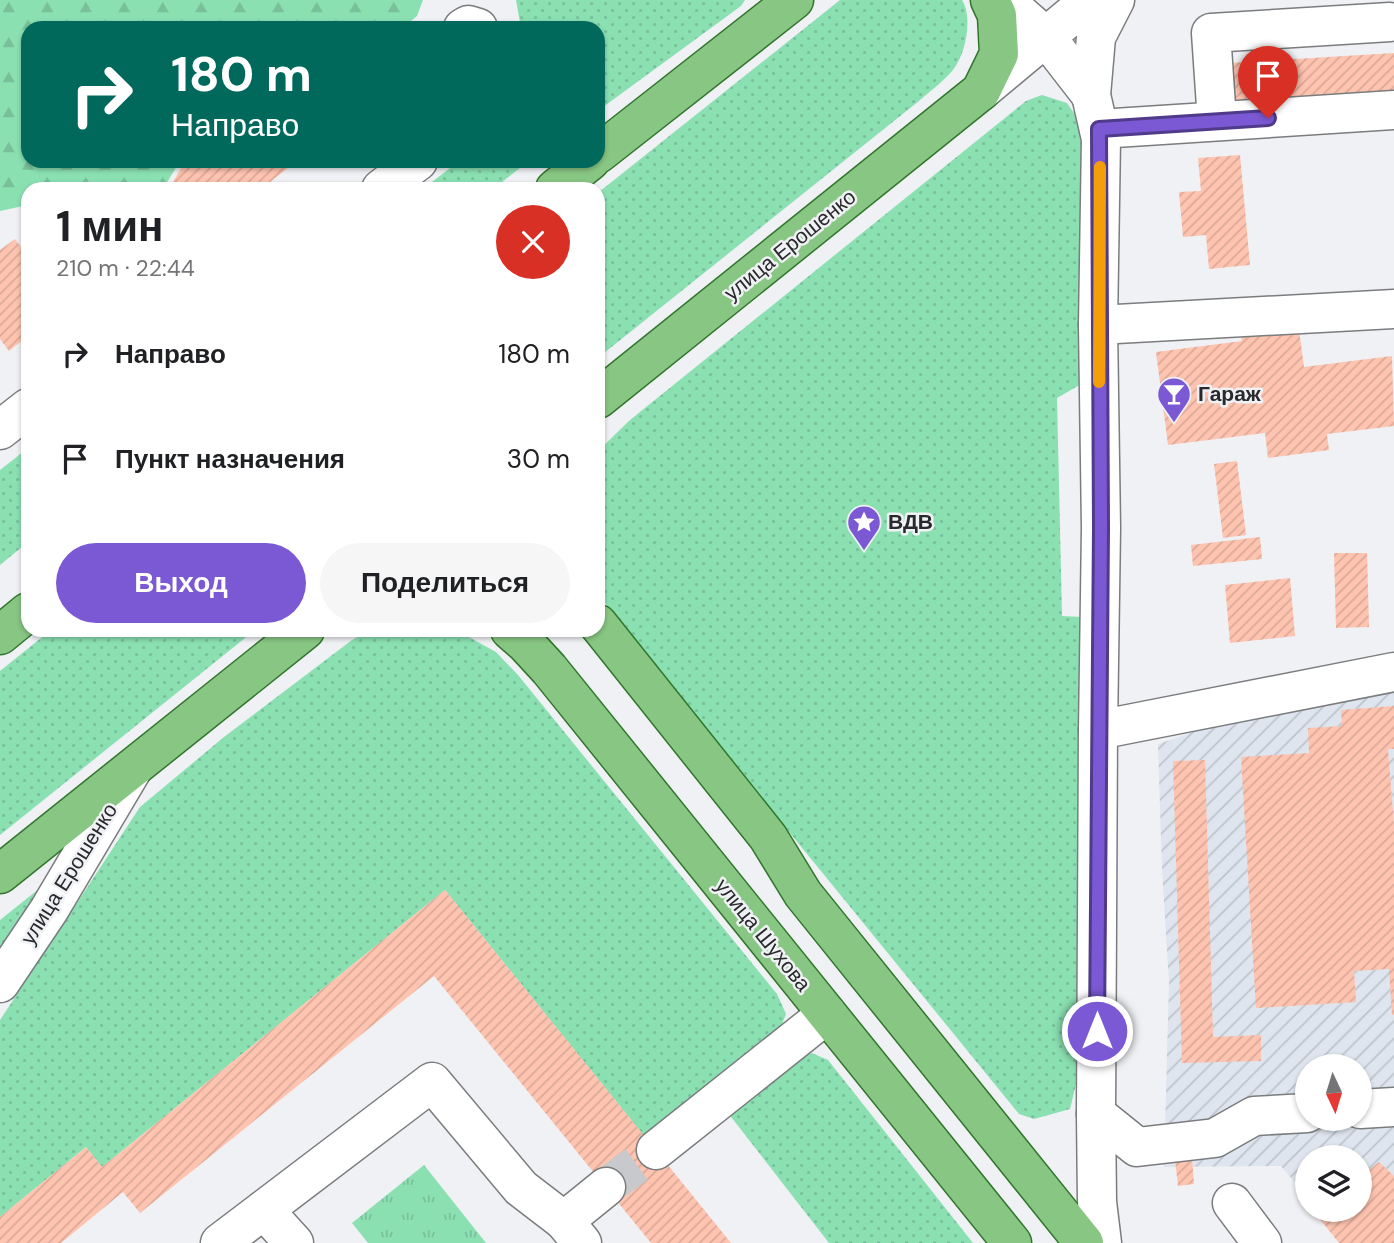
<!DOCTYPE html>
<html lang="ru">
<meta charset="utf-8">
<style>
body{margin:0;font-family:"DM Sans",sans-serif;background:#f6f6f6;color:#202124;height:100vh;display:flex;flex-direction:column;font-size:26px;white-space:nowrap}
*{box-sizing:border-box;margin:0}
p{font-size:23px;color:#757577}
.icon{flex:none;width:38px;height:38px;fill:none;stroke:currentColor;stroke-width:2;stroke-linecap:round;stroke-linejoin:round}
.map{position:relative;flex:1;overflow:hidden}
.panel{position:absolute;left:21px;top:182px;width:584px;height:455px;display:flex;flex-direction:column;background:#fff;border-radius:21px;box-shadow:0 2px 5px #0004}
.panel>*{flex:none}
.banner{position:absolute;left:21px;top:21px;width:584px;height:147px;border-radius:21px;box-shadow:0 2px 5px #0004;background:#00695c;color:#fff;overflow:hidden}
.needle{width:46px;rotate:176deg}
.tools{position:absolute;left:1295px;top:1054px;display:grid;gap:14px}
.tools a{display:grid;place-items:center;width:77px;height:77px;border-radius:50%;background:#fff;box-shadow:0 2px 5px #0004;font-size:35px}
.pin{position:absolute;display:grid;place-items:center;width:60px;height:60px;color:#fff;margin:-72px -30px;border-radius:50% 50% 50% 0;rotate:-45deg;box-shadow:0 0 7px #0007}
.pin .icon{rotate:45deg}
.me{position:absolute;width:77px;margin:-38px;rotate:0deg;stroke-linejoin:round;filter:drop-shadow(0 0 5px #0008)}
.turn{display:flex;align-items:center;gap:24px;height:147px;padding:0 35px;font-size:32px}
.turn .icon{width:91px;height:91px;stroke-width:2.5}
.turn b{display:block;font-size:49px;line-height:60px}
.round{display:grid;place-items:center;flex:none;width:74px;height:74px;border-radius:37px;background:#f6f6f6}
.overview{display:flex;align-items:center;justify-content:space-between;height:119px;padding:0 35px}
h1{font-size:42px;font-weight:700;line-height:52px}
.button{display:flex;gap:14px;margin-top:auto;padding:14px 35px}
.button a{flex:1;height:80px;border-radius:42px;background:#7b59d4;color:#fff;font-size:28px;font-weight:700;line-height:80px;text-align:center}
.button a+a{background:#f6f6f6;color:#202124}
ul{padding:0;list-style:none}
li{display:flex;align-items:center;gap:21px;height:105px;padding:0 35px}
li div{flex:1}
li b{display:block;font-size:26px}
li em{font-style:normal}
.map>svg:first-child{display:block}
</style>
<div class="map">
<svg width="1394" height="1243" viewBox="0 0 1394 1243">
<defs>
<pattern id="industrial-furrows" width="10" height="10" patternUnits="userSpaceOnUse" patternTransform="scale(1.75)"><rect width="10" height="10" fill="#dee5ee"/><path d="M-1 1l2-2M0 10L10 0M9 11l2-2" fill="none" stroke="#bec4cc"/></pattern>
<pattern id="grass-dots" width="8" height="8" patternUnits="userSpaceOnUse" patternTransform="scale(1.75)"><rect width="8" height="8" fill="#8be0b2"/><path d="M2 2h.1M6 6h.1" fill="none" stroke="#78c099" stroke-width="1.8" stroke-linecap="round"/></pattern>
<pattern id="forest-firs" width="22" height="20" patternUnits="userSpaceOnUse" patternTransform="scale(1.75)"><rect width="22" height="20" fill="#8be0b2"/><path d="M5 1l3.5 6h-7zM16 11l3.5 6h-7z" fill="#78c099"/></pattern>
<pattern id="park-tufts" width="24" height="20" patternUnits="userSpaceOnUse" patternTransform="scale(1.75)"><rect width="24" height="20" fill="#8be0b2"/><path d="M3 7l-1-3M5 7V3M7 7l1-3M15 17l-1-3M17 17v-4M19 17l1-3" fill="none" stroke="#78c099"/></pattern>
<pattern id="building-hatch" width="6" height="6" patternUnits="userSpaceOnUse" patternTransform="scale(1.75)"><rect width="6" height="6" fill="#ffc4b0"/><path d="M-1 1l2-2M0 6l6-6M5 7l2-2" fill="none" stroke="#dba898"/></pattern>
</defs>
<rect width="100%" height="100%" fill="#eff1f4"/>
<!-- industrial -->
<path fill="url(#industrial-furrows)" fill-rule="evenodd" d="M1394 681V1243H1347L1318 1209H1360V1157H1307V1197L1281 1166 1164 1167 1169 982 1162 869 1158 744 1275 704ZM1307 1066H1360V1118H1307Z"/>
<!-- grass -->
<g fill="url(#grass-dots)">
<polygon points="516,0 745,0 741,6 599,110 598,28 521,28"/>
<path d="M840 0H962C973 17 966 54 953 70 944 81 930 91 919 101L599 357V192Z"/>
<polygon points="1042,95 1067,103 1081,123 1085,162 1083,383 1057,398 1062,616 1082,617 1077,1080 1070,1109 1034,1119 1019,1114 627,633 599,594 598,451 630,420 1026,101"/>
<polygon points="459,161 529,161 493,189 423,189"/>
<polygon points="28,448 28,542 0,565 0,470"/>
<polygon points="51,630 255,630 0,835 0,671"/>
<polygon points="371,630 456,630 496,652 518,675 777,994 786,1014 779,1032 649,1142 445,890 102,1167 86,1147 0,1217 0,1020 140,807 224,737 352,640"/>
<polygon points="50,880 0,953 0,920"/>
<polygon points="812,1053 828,1060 973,1243 829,1243 728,1113 794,1060"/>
</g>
<!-- forest -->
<polygon fill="url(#forest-firs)" points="0,0 423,0 417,16 402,28 28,28 28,161 180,161 163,189 28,189 28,205 0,211"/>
<!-- park -->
<polygon fill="url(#park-tufts)" points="424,1165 486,1243 368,1243 352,1223"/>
<!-- building -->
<g fill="url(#building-hatch)">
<polygon points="1394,53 1394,92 1231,102 1228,63"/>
<polygon points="1240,155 1250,265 1209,269 1206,235 1183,237 1179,192 1201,191 1198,158"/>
<polygon points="185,161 297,161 261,189 169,189"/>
<polygon points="15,239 28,256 28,336 9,351 0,339 0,250"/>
<polygon points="1298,322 1304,367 1392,356 1394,426 1327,434 1329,450 1268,458 1265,433 1168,445 1156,352 1242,341 1240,329"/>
<polygon points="1237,461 1246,535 1223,538 1214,464"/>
<polygon points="1260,537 1262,559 1193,566 1191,545"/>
<polygon points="1334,553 1367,553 1369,627 1336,628"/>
<polygon points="1290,578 1295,636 1230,643 1225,585"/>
<polygon points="1394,706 1394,749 1388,749 1394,825 1394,1015 1392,1015 1389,969 1354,971 1356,1002 1256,1008 1241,757 1309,753 1308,728 1342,726 1341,710"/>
<polygon points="1205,760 1213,1037 1261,1035 1261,1061 1182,1063 1173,761"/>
<polygon points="445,890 731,1243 651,1243 434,976 140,1213 123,1192 61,1243 0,1243 0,1217 86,1147 102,1167"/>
<polygon points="1192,1158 1194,1184 1178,1186 1175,1160"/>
<polygon points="1379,1162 1394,1176 1394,1243 1339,1243 1315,1213 1319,1209 1360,1209 1360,1177"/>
</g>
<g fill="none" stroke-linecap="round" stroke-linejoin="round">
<!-- minor-tunnel -->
<polyline stroke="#c7c9cc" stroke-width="38" stroke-dasharray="38 19" stroke-linecap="butt" points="606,1187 656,1150"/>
<!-- minor casing -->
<g stroke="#7a7c7e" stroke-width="41">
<g id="minor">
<polyline points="1004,0 1046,37 1091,95"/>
<polyline points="463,28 468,25 478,28"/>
<polyline points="981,91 1090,0"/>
<polyline points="1217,121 1211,33 1390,22"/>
<polyline points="1099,129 1394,110"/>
<polyline points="381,189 418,161"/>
<polyline points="1098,325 1394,309"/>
<polyline points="0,430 28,408"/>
<polyline points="1098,730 1394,672"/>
<polyline points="0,983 49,910 132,770"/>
<polyline points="1360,1109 1394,1107"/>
<polyline points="1096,1114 1137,1147 1215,1138 1254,1116 1307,1113"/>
<polyline points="656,1150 827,1014"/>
<polyline points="1232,1203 1262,1243"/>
<polyline points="264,1210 294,1243"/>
<polyline points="564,1221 606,1187"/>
<polyline points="220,1243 432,1082 521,1188 564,1221 582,1243"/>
<polyline points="1102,1243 1097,1202 1096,1114 1098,730 1101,528 1098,325 1101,139 1091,95 1096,37 1115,0"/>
</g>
</g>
<!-- major casing -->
<g stroke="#32762e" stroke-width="41">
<g id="major">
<polyline points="598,154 794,0"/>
<polyline points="555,189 590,161"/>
<polyline points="598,399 981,91 999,54 997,15 990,0"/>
<polyline points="598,624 768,837 803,894 1084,1243"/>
<polyline points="510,630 526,644 549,669 1012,1243"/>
<polyline points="0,635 28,612"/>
<polyline points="0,874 305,630"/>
</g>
</g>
<!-- minor -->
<use href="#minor" stroke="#fff" stroke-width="38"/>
<!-- major -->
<use href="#major" stroke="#88c683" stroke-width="38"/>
</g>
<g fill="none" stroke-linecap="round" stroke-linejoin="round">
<!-- route casing -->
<g stroke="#503a8a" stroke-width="18">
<polyline id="route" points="1097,1031 1101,528 1099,129 1268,118"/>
</g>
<!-- route -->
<use href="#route" stroke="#7b59d4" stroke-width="12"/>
<!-- slow -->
<polyline stroke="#f59e0b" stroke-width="12" points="1099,382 1100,167"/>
</g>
<!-- icons -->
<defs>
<g id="bar-pin" transform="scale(1.75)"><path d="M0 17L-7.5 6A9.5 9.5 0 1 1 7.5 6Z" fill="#7b59d4" stroke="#eff1f4"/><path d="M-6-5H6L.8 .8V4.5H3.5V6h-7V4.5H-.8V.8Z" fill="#fff"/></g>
<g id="sight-pin" transform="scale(1.75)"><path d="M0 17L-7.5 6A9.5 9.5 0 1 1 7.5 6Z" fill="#7b59d4" stroke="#eff1f4"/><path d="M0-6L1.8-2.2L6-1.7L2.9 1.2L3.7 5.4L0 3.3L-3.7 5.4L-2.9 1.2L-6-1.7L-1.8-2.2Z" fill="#fff"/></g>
</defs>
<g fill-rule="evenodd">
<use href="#bar-pin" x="1174" y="394"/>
<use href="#sight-pin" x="864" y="522"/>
</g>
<g text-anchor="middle" stroke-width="5" stroke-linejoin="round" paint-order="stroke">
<!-- street labels -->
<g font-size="21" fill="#28292a" stroke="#eff1f4">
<text transform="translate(790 245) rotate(-39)" y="7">улица Ерошенко</text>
<text transform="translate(69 874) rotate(-58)" y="7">улица Ерошенко</text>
<text transform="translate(763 935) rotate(51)" y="7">улица Шухова</text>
</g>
<!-- poi labels -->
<g font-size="21" font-weight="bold" fill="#28292a" stroke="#eff1f4" text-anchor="start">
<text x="1198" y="401">Гараж</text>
<text x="888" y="529">ВДВ</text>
</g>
</g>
</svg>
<div class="tools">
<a><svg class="needle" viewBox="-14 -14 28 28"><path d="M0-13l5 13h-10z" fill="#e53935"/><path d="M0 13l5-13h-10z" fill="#757577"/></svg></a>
<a><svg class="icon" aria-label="layers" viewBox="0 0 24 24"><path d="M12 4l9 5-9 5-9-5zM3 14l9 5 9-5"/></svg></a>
</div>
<div class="pin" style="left:1268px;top:118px;background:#d93025"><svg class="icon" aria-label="arrive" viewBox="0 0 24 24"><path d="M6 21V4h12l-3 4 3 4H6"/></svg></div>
<svg class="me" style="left:1097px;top:1031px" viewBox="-20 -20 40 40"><circle r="17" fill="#7b59d4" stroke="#fff" stroke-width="3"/><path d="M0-11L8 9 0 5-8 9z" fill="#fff"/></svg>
<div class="banner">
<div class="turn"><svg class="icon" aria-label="right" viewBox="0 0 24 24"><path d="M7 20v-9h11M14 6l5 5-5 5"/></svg><div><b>180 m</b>Направо</div></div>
</div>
<section class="panel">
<div class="overview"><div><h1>1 мин</h1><p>210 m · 22:44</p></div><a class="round" style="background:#d93025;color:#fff"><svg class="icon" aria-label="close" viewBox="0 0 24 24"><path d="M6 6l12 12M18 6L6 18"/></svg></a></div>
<ul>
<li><svg class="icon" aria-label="right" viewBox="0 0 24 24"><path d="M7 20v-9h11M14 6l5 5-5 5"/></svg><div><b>Направо</b></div><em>180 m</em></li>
<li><svg class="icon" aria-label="arrive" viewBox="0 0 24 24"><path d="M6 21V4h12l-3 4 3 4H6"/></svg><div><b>Пункт назначения</b></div><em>30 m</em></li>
</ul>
<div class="button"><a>Выход</a><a>Поделиться</a></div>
</section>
</div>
